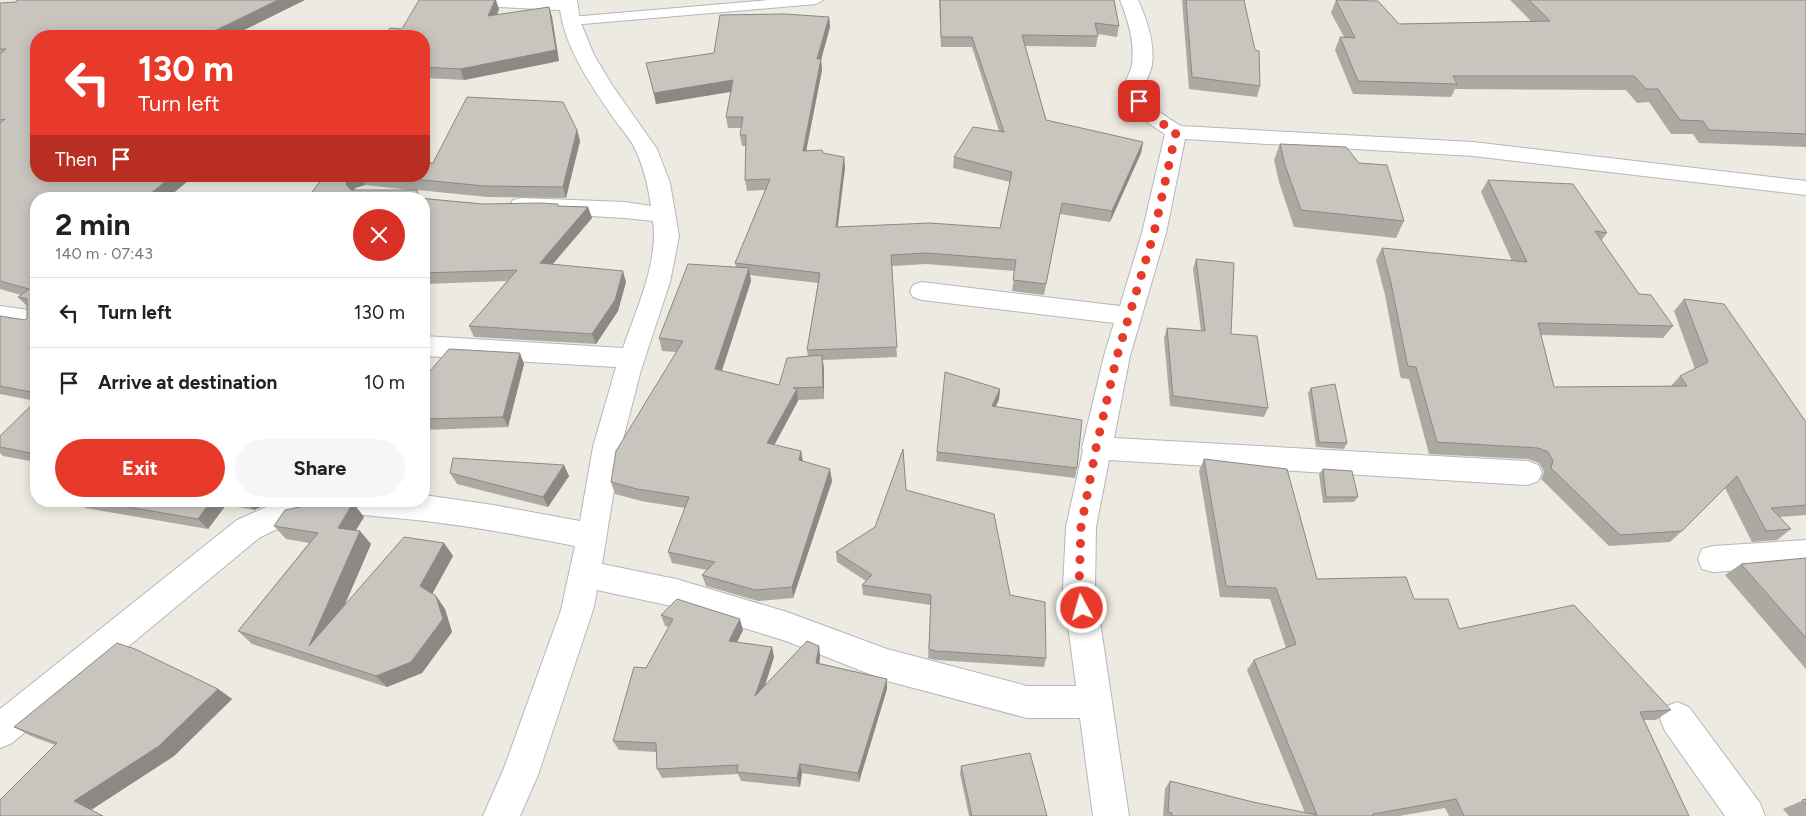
<!DOCTYPE html>
<meta charset="utf-8">
<style>
body{margin:0;font-family:Figtree,sans-serif;background:#f6f6f6;color:#222;height:100vh;display:flex;flex-direction:column;font-size:19px;white-space:nowrap}
*{box-sizing:border-box;margin:0}
p{font-size:16px;color:#767676}
.icon{flex:none;width:28px;height:28px;fill:none;stroke:currentColor;stroke-width:2;stroke-linecap:round;stroke-linejoin:round}
.map{position:relative;flex:1;overflow:hidden}
.side{position:absolute;left:30px;top:192px;width:400px;height:315px;display:flex;flex-direction:column;background:#fff;border-radius:20px;box-shadow:0 2px 12px #0003}
.side>*{flex:none}
.top-card{position:absolute;left:30px;top:30px;width:400px;height:152px;border-radius:20px;box-shadow:0 2px 12px #0003;background:#e83a2b;color:#fff;overflow:hidden}
.pin{position:absolute;display:grid;place-items:center;width:42px;height:42px;color:#fff;margin:-21px;border-radius:10px;box-shadow:0 2px 8px #0006}
.me{position:absolute;width:55px;margin:-28px;rotate:354deg;stroke-linejoin:round;filter:drop-shadow(0 0 4px #0008)}
.turn{display:flex;align-items:center;gap:18px;height:105px;padding:0 25px;font-size:22px}
.turn .icon{width:65px;height:65px;stroke-width:2.5}
.turn b{display:block;font-size:35px;line-height:42px}
.then{display:flex;align-items:center;height:48px;padding:0 25px;background:#0003;gap:10px;font-size:19px}
.round{display:grid;place-items:center;flex:none;width:52px;height:52px;border-radius:26px;background:#f6f6f6}
.overview{display:flex;align-items:center;justify-content:space-between;height:85px;padding:0 25px}
h1{font-size:30px;font-weight:700;line-height:38px}
.primary-button{display:flex;gap:10px;margin-top:auto;padding:10px 25px}
.primary-button a{flex:1;height:58px;border-radius:30px;background:#e83a2b;color:#fff;font-size:20px;font-weight:700;line-height:58px;text-align:center}
.primary-button a+a{background:#f6f6f6;color:#222}
ul{padding:0;list-style:none}
li{display:flex;align-items:center;gap:15px;height:70px;padding:0 25px;border-top:1px solid #e0e0e0}
li div{flex:1}
li b{display:block;font-size:19px}
li em{font-style:normal}
.map>svg:first-child{display:block}
</style>
<div class="map">
<svg width="1806" height="816" viewBox="0 0 1806 816">
<rect width="100%" height="100%" fill="#edeae1"/>
<g fill="none" stroke-linecap="round" stroke-linejoin="round">
<!-- lane casing -->
<g stroke="#b4b7bc" stroke-width="2">
<polygon id="lane" points="769,0 823,0 816,4 571,25 564,21 571,17"/>
</g>
<!-- street casing -->
<g stroke="#b4b7bc" stroke-width="2">
<g id="street">
<path d="M448 0H577L580 21 594 55 612 85 657 149 670 183 679 236 670 282 641 370 621 447 602 564 676 579 787 612 887 649 1027 686H1076L1063 588 1066 527 1083 450 1082 448 1104 356 1114 323 922 300 913 297 910 291 913 285 922 282 1120 306 1142 233 1165 134C1151 125 1125 109 1124 90 1124 81 1131 73 1132 64 1135 42 1128 20 1120 0H1138C1147 20 1155 43 1152 65 1150 75 1142 85 1146 95 1151 109 1170 119 1181 126L1473 142 1806 181V195L1473 156 1185 139 1166 233 1130 356 1114 438 1528 461 1538 465 1542 473 1538 481 1528 485 1109 460 1096 527 1095 588 1129 816H1093L1080 718H1027L887 681 786 641 676 607 597 590 593 610 538 775 520 816H483L504 768 561 610 575 546C515 534 455 523 395 518 372 516 349 512 326 515 302 518 280 527 259 538L12 743 0 748V709L237 520 280 501H424V495L493 505 580 521 593 447 616 367 424 356V336L623 348C636 310 659 261 653 221L625 218 521 212 513 210 510 205 513 200 521 198 625 202 651 206C648 187 644 168 636 151 631 139 621 129 614 119 592 86 566 51 560 10L457 5 451 4Z"/>
<polygon points="0,306 36,311 36,329 0,324"/>
<polygon points="1806,540 1806,566 1713,572 1702,569 1698,559 1702,549 1713,546"/>
<polygon points="1677,702 1689,707 1760,803 1765,816 1725,816 1665,731 1660,719 1665,707"/>
</g>
</g>
<!-- lane -->
<use href="#lane" fill="#fff" fill-rule="evenodd"/>
<!-- street -->
<use href="#street" fill="#fff" fill-rule="evenodd"/>
</g>
<!-- wall -->
<g fill="#aca9a3" fill-rule="evenodd">
<path d="M939 0H1114L1119 26 1117 37 1098 34 1096 47 1025 46 1046 120 1143 142 1141 153 1110 222 1060 214 1044 295 1012 291 1015 271 926 264 892 266 897 357 823 360 824 399 798 400 774 445 801 451 803 461 832 481 793 598 758 601 706 586 702 575 707 570 672 563 668 552 685 508 641 501 615 494 611 482 676 352 662 351 659 338 736 267 735 263 765 190 747 191 745 180 746 146H742L740 135 742 128H728L726 117 731 92 656 104 646 63 714 53 829 17 830 27 821 60 822 70 806 151 844 157 845 168 838 227 1000 228 1010 182 953 168 954 157 999 131 972 47H941ZM750 275 818 283 807 350 808 357 779 385 722 371 751 281Z"/>
<polygon points="1182,0 1244,0 1260,86 1257,97 1189,89"/>
<polygon points="1336,0 1399,24 1531,21 1510,0 1806,0 1806,147 1699,143 1693,134 1671,134 1649,102 1637,103 1626,90 1455,89 1451,97 1353,94 1335,50 1340,37 1344,37 1331,13"/>
<polygon points="16,2 36,36 36,176 194,176 166,199 36,199 36,462 3,456 0,453 0,436 36,401 0,394 0,316 25,320 27,318 27,306 18,297 21,295 0,289 0,3"/>
<polygon points="549,7 552,17 559,61 464,80 424,78 424,36 402,29 499,9 497,15"/>
<path d="M577 130 580 141 566 198 488 197 417 190 421 198 483 204 588 207 592 218 553 264 626 282 618 311 596 344 474 337 469 326 507 281 424 284V199H307L324 176H424L433 163ZM365 185 412 190H355V188Z"/>
<polygon points="1280,144 1404,221 1396,238 1294,227 1279,182 1274,160"/>
<polygon points="244,176 264,176 262,178"/>
<polygon points="1488,180 1607,233 1601,241 1639,294 1673,326 1663,338 1541,335 1554,387 1671,386 1680,376 1695,369 1674,311 1684,299 1806,422 1806,515 1779,517 1791,529 1777,540 1752,542 1725,488 1682,531 1670,542 1609,546 1541,479 1544,472 1539,463 1528,459 1429,454 1409,379 1401,378 1400,375 1385,295 1376,260 1382,248 1512,261 1481,192"/>
<polygon points="1196,259 1231,334 1268,408 1264,417 1170,406 1164,338 1167,328 1201,331 1193,269"/>
<polygon points="424,363 428,370 428,373 524,364 508,427 424,430"/>
<polygon points="1311,388 1347,443 1344,449 1316,447 1308,393"/>
<polygon points="1000,389 999,399 996,407 1077,468 1075,478 936,461 937,452"/>
<polygon points="1204,459 1317,579 1414,599 1459,629 1671,710 1656,720 1644,720 1689,816 1449,816 1445,808 1399,816 1163,816 1165,789 1170,781 1253,802 1305,813 1247,670 1254,660 1286,648 1270,599 1220,597 1199,471"/>
<polygon points="564,465 569,476 548,507 457,484 450,473"/>
<polygon points="1323,469 1358,497 1354,502 1323,503 1319,474"/>
<polygon points="906,490 1010,595 1046,658 1044,667 936,660 928,658 931,605 863,595 862,585 866,581 837,562 836,552 875,527"/>
<polygon points="77,501 275,501 254,510 226,505 208,529 85,508"/>
<polygon points="353,503 364,517 356,530 371,544 344,606 444,543 453,556 432,594 436,596 445,609 452,632 422,673 387,687 252,644 238,631 309,543 286,539 274,526"/>
<polygon points="1806,558 1806,669 1725,575 1741,564"/>
<polygon points="661,615 743,630 737,642 772,647 774,657 765,686 819,646 820,657 819,663 887,679 887,689 859,782 802,773 800,787 741,781 738,774 662,778 657,769 656,752 619,750 613,741 646,668 669,627 665,626"/>
<polygon points="218,689 232,699 174,756 91,810 0,816 55,745 31,736 14,727"/>
<polygon points="961,766 1047,816 969,816 960,774"/>
<polygon points="1806,799 1806,816 1789,816 1783,809"/>
</g>
<!-- shaded-wall -->
<g fill="#8c8985">
<polygon points="278,0 305,0 232,36 204,36"/>
<polygon points="495,0 496,0 499,9 492,27 488,16"/>
<polygon points="549,7 552,17 559,61 464,80 460,69"/>
<polygon points="829,17 830,27 821,60 822,70 804,162 803,151 817,59"/>
<polygon points="733,80 735,91 656,104 654,93"/>
<polygon points="577,130 580,141 566,198 563,187"/>
<polygon points="1143,142 1141,153 1110,222 1112,211"/>
<polygon points="844,157 845,168 836,238 836,227"/>
<polygon points="172,176 194,176 166,199 144,199"/>
<polygon points="352,176 361,176 365,185 355,188 352,195 346,184 349,177"/>
<polygon points="588,207 592,218 544,274 540,263"/>
<polygon points="749,268 751,281 718,382 715,369"/>
<polygon points="623,271 626,282 618,311 596,344 592,334"/>
<polygon points="520,353 524,364 508,427 503,417"/>
<polygon points="822,355 824,368 824,399 823,387"/>
<polygon points="424,363 428,370 430,389 424,379"/>
<polygon points="797,389 798,401 769,455 767,443"/>
<polygon points="1000,389 999,399 991,416 992,406"/>
<polygon points="801,451 803,463 799,460"/>
<polygon points="564,465 569,476 548,507 543,497"/>
<polygon points="830,469 832,481 793,598 792,587"/>
<polygon points="211,501 223,501 226,505 208,529 198,519"/>
<polygon points="246,501 275,501 254,510"/>
<polygon points="353,503 364,517 349,541 338,528"/>
<polygon points="360,531 371,544 322,658 309,646"/>
<polygon points="444,543 453,556 430,598 420,586"/>
<polygon points="436,596 445,609 452,632 422,673 387,687 376,676"/>
<polygon points="740,619 743,630 732,652 729,641"/>
<polygon points="819,646 820,657 818,673 816,663"/>
<polygon points="772,647 774,657 758,706 755,696"/>
<polygon points="887,679 887,689 859,782 858,773"/>
<polygon points="218,689 232,699 174,756 91,810 74,801"/>
<polygon points="800,764 802,773 800,787 797,778"/>
</g>
<!-- building -->
<g fill="#c8c4be" stroke="#8c8985">
<polygon points="17,0 278,0 204,36 36,36 36,176 172,176 144,199 36,199 36,393 0,386 0,316 25,320 27,318 27,299 18,297 29,289 0,281 0,123 5,119 0,120 0,54 6,49 0,49 0,3 16,2"/>
<polygon points="419,0 495,0 488,16 549,7 556,50 460,69 424,67 424,36 384,36 390,28 402,29"/>
<polygon points="940,0 1114,0 1119,26 1095,23 1098,36 1022,35 1046,120 1143,142 1112,211 1062,203 1046,284 1013,280 1016,260 927,253 891,255 897,347 807,350 820,273 735,263 770,179 745,180 746,135 740,135 743,117 726,117 733,80 654,93 646,63 714,53 720,15 785,14 829,17 817,59 821,59 803,151 822,150 823,153 844,157 836,227 930,223 1000,228 1012,172 954,157 973,127 1004,132 972,37 941,37"/>
<polygon points="1186,0 1244,0 1255,50 1259,51 1260,86 1192,77"/>
<polygon points="1336,0 1378,1 1399,24 1550,21 1529,0 1806,0 1806,134 1709,130 1703,121 1680,120 1658,89 1646,89 1634,76 1453,76 1457,84 1358,81 1340,37 1355,38"/>
<polygon points="467,97 563,102 577,130 563,187 484,186 383,176 424,176 424,163 433,163"/>
<polygon points="1280,144 1346,147 1359,163 1387,165 1404,221 1301,210 1285,165"/>
<polygon points="324,176 352,176 349,177 346,184 351,190 417,190 418,198 483,204 540,203 558,204 558,206 588,207 540,263 623,271 615,300 592,334 469,326 517,270 424,273 424,199 307,199"/>
<polygon points="1488,180 1573,184 1607,233 1595,231 1639,294 1651,295 1673,326 1538,323 1554,387 1687,386 1680,376 1708,362 1684,299 1724,304 1806,422 1806,505 1771,508 1791,529 1766,531 1737,476 1682,531 1620,535 1551,468 1553,461 1548,452 1538,448 1437,442 1416,367 1408,366 1407,363 1391,283 1382,248 1527,262"/>
<polygon points="1196,259 1234,263 1231,334 1257,336 1268,408 1173,396 1167,328 1205,331"/>
<polygon points="688,264 749,268 715,369 779,385 787,358 822,355 823,387 793,388 797,389 767,443 801,451 799,460 830,469 792,587 755,590 702,575 715,562 668,552 689,497 637,489 611,482 616,451 683,341 659,338"/>
<polygon points="449,349 520,353 503,417 424,419 424,378"/>
<polygon points="945,372 1000,389 992,406 1082,420 1077,468 937,452"/>
<polygon points="1335,384 1347,443 1319,442 1311,388"/>
<polygon points="36,401 36,454 0,447 0,436"/>
<polygon points="903,449 906,490 994,514 1010,595 1045,602 1046,658 936,651 929,649 931,595 862,585 872,575 836,552 875,527"/>
<polygon points="453,458 564,465 543,497 450,473"/>
<polygon points="1204,459 1287,469 1317,579 1406,577 1414,599 1448,599 1459,629 1574,605 1671,710 1640,712 1689,816 1464,816 1456,799 1373,814 1373,816 1172,816 1172,813 1168,812 1170,781 1253,802 1317,815 1254,660 1296,644 1276,588 1226,586"/>
<polygon points="1323,469 1352,471 1358,497 1326,497"/>
<polygon points="93,501 211,501 198,519"/>
<polygon points="324,502 353,503 338,528 360,531 309,646 404,537 444,543 420,586 436,596 443,619 411,662 376,676 238,631 318,533 274,526 285,510"/>
<polygon points="1806,558 1806,638 1741,564"/>
<polygon points="677,599 740,619 729,641 772,647 755,696 807,641 819,646 816,663 887,679 858,773 800,764 797,778 737,772 738,765 657,769 656,743 613,741 634,667 646,668 673,619 661,615"/>
<polygon points="117,643 135,649 218,689 159,746 74,801 103,816 0,816 0,800 57,743 14,727"/>
<polygon points="1030,753 1047,816 972,816 961,766"/>
<polygon points="1806,799 1806,805 1802,800"/>
</g>
<g fill="none" stroke-linecap="round" stroke-linejoin="round">
<!-- route -->
<polyline stroke="#e83a2b" stroke-width="9" stroke-dasharray="0 16.2" points="1082,608 1079,588 1081,527 1096,448 1117,356 1154,233 1176,132 1160,122 1139,101"/>
</g>
</svg>
<div class="pin" style="left:1139px;top:101px;background:#d93025"><svg class="icon" aria-label="arrive" viewBox="0 0 24 24"><path d="M6 21V4h12l-3 4 3 4H6"/></svg></div>
<svg class="me" style="left:1082px;top:608px" viewBox="-20 -20 40 40"><circle r="17" fill="#e83a2b" stroke="#fff" stroke-width="3"/><path d="M0-11L8 9 0 5-8 9z" fill="#fff"/></svg>
<div class="top-card">
<div class="turn"><svg class="icon" aria-label="left" viewBox="0 0 24 24"><path d="M17 20v-9H6M10 6l-5 5 5 5"/></svg><div><b>130 m</b>Turn left</div></div>
<div class="then">Then<svg class="icon" aria-label="arrive" viewBox="0 0 24 24"><path d="M6 21V4h12l-3 4 3 4H6"/></svg></div>
</div>
<section class="side">
<div class="overview"><div><h1>2 min</h1><p>140 m · 07:43</p></div><a class="round" style="background:#d93025;color:#fff"><svg class="icon" aria-label="close" viewBox="0 0 24 24"><path d="M6 6l12 12M18 6L6 18"/></svg></a></div>
<ul>
<li><svg class="icon" aria-label="left" viewBox="0 0 24 24"><path d="M17 20v-9H6M10 6l-5 5 5 5"/></svg><div><b>Turn left</b></div><em>130 m</em></li>
<li><svg class="icon" aria-label="arrive" viewBox="0 0 24 24"><path d="M6 21V4h12l-3 4 3 4H6"/></svg><div><b>Arrive at destination</b></div><em>10 m</em></li>
</ul>
<div class="primary-button"><a>Exit</a><a>Share</a></div>
</section>
</div>
